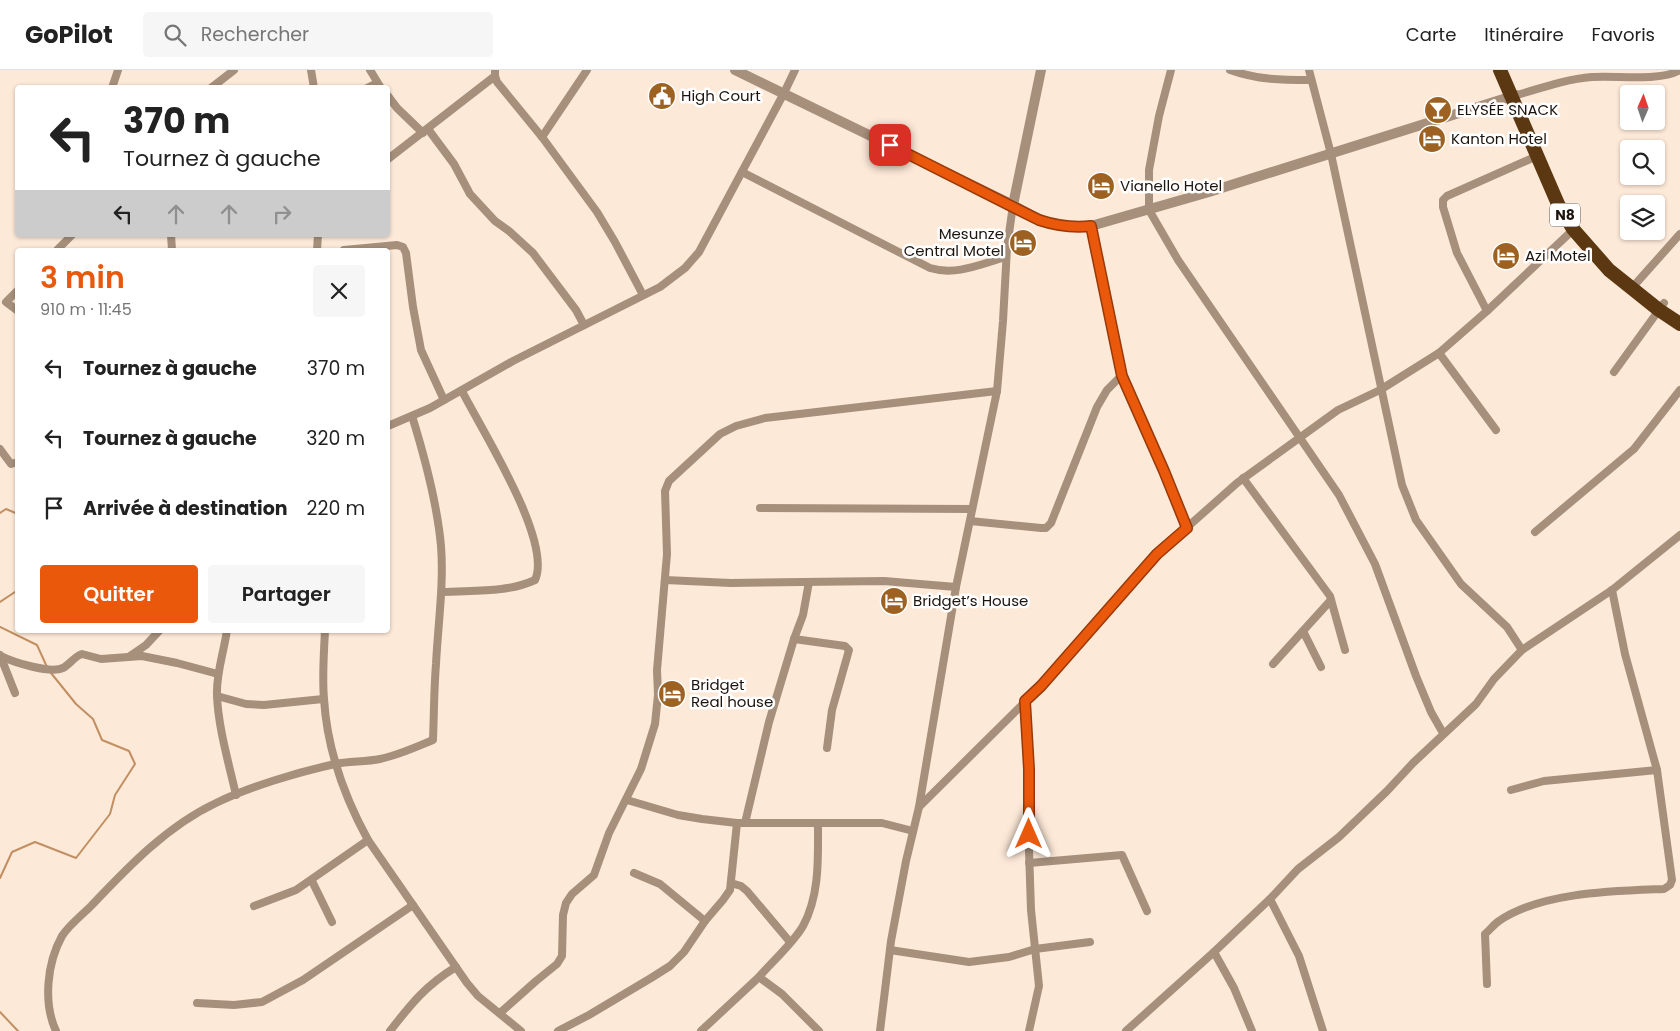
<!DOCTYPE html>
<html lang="fr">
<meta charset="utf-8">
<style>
body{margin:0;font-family:Poppins,sans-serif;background:#f6f6f6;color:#222;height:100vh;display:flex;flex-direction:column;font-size:19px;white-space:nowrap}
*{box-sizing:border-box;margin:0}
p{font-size:16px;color:#767676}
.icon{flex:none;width:28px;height:28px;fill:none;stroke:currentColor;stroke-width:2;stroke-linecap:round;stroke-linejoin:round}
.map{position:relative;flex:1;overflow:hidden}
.side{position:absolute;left:15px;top:178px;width:375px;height:385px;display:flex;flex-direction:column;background:#fff;border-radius:5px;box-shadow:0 1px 4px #0004}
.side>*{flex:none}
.hud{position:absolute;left:15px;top:15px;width:375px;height:152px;border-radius:5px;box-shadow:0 1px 4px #0004;background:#fff;color:#222;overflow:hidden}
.needle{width:32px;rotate:2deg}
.buttons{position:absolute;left:1620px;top:15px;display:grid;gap:10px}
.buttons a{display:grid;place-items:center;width:45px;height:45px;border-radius:5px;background:#fff;box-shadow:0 1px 4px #0004;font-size:25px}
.pin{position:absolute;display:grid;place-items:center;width:42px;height:42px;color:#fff;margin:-21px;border-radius:10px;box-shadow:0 2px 8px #0006}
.me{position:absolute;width:55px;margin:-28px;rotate:0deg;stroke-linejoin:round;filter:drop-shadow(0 0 4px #0008)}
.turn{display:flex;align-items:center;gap:18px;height:105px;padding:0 25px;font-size:22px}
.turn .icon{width:65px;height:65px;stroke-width:2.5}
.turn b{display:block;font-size:35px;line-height:42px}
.lanes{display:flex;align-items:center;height:48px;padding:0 25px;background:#0003;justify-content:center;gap:25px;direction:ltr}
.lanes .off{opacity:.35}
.round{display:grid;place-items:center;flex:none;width:52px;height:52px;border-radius:5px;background:#f6f6f6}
.head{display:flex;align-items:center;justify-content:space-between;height:85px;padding:0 25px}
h1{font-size:30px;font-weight:600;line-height:38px;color:#ea580c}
.cta{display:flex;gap:10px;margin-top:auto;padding:10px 25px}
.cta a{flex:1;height:58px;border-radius:5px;background:#ea580c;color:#fff;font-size:20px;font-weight:600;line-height:58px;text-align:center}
.cta a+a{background:#f6f6f6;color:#222}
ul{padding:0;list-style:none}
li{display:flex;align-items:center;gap:15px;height:70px;padding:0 25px}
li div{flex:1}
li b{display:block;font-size:19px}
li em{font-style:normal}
header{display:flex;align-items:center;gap:30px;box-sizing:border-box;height:70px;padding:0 25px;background:#fff;border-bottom:1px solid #e0e0e0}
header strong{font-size:24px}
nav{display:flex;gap:28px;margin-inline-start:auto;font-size:18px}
.search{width:350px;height:45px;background:#f6f6f6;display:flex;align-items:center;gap:12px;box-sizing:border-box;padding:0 18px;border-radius:5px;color:#767676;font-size:19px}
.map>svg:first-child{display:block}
</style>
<header>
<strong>GoPilot</strong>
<div class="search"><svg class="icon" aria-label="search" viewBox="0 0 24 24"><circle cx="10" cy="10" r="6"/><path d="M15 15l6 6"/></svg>Rechercher</div>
<nav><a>Carte</a><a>Itinéraire</a><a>Favoris</a></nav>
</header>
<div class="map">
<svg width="1680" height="961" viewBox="0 0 1680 961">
<rect width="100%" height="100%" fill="#fde9d8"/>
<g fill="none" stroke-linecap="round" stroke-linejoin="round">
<!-- stream -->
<g stroke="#c18f61" stroke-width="2">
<polyline points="0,443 6,439 18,444"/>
<polyline points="0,532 18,520"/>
<polyline points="0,557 37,575 47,597"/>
<polyline points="0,808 12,782 35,772 76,788 110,744 115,725 135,694 129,681 102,670 93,649 76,634 51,603"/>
<polyline points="0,942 18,961"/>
</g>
<!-- minor -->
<g stroke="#a6907c" stroke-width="8">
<polyline points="311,0 314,18"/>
<polyline points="370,0 381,18"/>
<polyline points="495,0 495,6 497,12 542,67 597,142 615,172 643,225"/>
<polyline points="1171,0 1159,46 1149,100 1149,140 1178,190 1339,425 1375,494 1416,606 1431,642 1443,663"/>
<path d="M1230 0C1258 10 1282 10 1311 10"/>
<polyline points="1309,0 1331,84 1402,415 1416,450 1461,514 1507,557 1522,580"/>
<polyline points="112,18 118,0"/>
<polyline points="211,18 234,0"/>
<polyline points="367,18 377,13"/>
<path d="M1517 25C1541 18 1566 9 1592 7 1615 5 1661 12 1680 0"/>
<polyline points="388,26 397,38 423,63"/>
<polyline points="428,59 454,94 470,124 495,151 509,161 533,183 576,240 584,255"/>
<polyline points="542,67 587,0"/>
<polyline points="388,89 495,6"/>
<path d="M742 102 930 198C956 206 981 194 1006 187"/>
<polyline points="1091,156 1121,306 1164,401 1187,458"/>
<polyline points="171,165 172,180"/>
<polyline points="57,180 72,165"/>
<polyline points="317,180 318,165"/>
<polyline points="344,180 397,175 403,177 406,183 413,237 421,280 444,330"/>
<polyline points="1631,219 1680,164"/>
<polyline points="18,220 6,232 18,241"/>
<polyline points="1487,241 1457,183 1443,137 1443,130 1447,126 1537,86"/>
<polyline points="1439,283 1496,360"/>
<polyline points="1614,302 1664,233"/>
<polyline points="388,356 430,338 513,291 660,217 685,198 699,182 784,23 795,0"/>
<polyline points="0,379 11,394 18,392"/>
<polyline points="1243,408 1330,526 1345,580"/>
<polyline points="760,438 972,439"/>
<polyline points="970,451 1041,458 1046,458 1051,453 1097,337 1107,320 1121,306"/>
<polyline points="1535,462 1634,379 1680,320"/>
<polyline points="665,510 731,513 884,511 956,517"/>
<path d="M442 522C473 520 507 523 535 510 553 471 481 359 462 321"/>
<path d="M227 560C224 582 216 603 217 625 218 657 229 694 236 725"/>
<path d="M325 560C324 583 322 606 324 629 327 678 345 728 368 770L467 913 478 926 521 961"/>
<polyline points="1303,561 1321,597"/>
<polyline points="794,569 845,576 849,580 832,640 827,678"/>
<polyline points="0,585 15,623"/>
<path d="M1 586C13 592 50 604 63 598 70 594 75 586 82 584L101 589 142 586 177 593 218 604"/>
<polyline points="130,586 146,575 160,560"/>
<polyline points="1273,594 1331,530"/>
<polyline points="217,626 246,634 264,635 323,629"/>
<polyline points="1025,631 1029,699 1029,780 1031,840 1039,916 1029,961"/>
<polyline points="1511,720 1544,711 1657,700"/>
<polyline points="627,730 678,745 702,749 737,753 882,753 913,761"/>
<polyline points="919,737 1041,616 1157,484 1237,413 1338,340 1380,320 1439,283 1487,241 1575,158"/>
<polyline points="745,753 769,652 794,569 803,545 809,512"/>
<polyline points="1029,793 1122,785 1147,841"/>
<polyline points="634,803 660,814 705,851"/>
<polyline points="312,811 332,852"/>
<polyline points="731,813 741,816 747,821 790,872"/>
<polyline points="1270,829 1299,886 1323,961"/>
<polyline points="254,836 296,820 368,770"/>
<polyline points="890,880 969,892 1009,887 1035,879 1090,872"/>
<polyline points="1214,882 1234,918 1252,961"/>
<path d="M759 907C772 892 794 872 803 856 820 825 818 787 818 753"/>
<path d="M1487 914 1485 864C1490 860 1494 854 1499 851 1541 822 1614 821 1664 819L1670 815 1672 810 1657 700 1625 584 1612 520"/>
<polyline points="197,933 234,935 262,932 303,910 413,835"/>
<polyline points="500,943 536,911 557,894 562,886 563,845 566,833 572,824 594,805 609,763 641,699 655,654 658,625 657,600 667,484 665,421 669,411 720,364 736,356 765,348 997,321"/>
<path d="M56 961C43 933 47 893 62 866 69 855 82 845 91 836 128 797 167 756 216 733 249 717 298 702 335 694 349 691 365 692 380 689 399 685 416 677 433 670 434 644 434 619 436 594 438 554 444 515 441 476 437 432 425 388 412 346"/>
<path d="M390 961C411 934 426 915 456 897"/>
<polyline points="558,961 589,945 651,908 670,896 684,882 705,851 723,830 730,820 737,753"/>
<polyline points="701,961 759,907 782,924 819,961"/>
<polyline points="880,961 891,871 906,791 919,737 956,517 997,321 1003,251 1007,178 1013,135"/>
<polyline points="1126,961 1214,882 1270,829 1298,799 1339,767 1387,721 1413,693 1476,634 1494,609 1522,580 1612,520 1680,465"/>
</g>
<!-- tertiary -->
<g stroke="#a6907c" stroke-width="10">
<path d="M735 0 1013 135C1043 152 1056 159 1091 156L1209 122 1516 25"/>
<polyline points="1013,135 1041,0"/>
</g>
<!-- trunk -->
<polyline stroke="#5b3812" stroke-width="14" points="1500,0 1558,134 1573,159 1609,200 1659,240 1680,254"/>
</g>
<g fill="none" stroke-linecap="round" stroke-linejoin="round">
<!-- route casing -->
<g stroke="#983908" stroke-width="12">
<path id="route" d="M890 75 1039 150C1057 156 1072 158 1091 156L1122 306 1164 401 1187 458 1157 484 1041 616 1025 631 1029 699V764"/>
</g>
<!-- route -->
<use href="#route" stroke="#ea580c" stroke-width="9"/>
</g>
<!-- icons -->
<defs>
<g id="civic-disc" transform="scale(1.4375)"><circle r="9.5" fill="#9d6222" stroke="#fff"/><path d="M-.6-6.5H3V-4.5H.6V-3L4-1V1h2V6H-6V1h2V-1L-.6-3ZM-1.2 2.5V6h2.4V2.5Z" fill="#fff"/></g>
<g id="bar-disc" transform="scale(1.4375)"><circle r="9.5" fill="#9d6222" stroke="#fff"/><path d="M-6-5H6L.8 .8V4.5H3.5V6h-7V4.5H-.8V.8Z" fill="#fff"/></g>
<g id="hotel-disc" transform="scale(1.4375)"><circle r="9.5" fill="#9d6222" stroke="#fff"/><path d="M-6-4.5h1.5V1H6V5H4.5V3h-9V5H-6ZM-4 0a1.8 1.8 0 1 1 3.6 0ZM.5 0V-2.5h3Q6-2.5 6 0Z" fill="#fff"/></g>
</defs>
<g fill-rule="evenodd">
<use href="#civic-disc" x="662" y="26"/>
<use href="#bar-disc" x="1438" y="40"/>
<use href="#hotel-disc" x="1432" y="69"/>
<use href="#hotel-disc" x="1101" y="116"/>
<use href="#hotel-disc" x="1023" y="173"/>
<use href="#hotel-disc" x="1506" y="186"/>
<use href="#hotel-disc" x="894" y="531"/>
<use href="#hotel-disc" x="672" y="624"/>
</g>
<g text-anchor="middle" stroke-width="5" stroke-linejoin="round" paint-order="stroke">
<!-- shield labels -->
<rect fill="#fff" stroke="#615a56" stroke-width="1" x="1550" y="133.5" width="30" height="23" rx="4"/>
<g font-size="14" font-weight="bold" fill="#1d140d">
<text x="1565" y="150">N8</text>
</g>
<!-- poi labels -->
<g font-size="15" fill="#1d140d" stroke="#fff" text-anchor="start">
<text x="681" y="31">High Court</text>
<text x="1457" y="45">ELYSÉE SNACK</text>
<text x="1451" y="74">Kanton Hotel</text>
<text x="1120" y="121">Vianello Hotel</text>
<text x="1004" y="169" text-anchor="end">Mesunze<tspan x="1004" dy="17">Central Motel</tspan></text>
<text x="1525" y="191">Azi Motel</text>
<text x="913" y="536">Bridget’s House</text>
<text x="691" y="620">Bridget<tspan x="691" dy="17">Real house</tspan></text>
</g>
</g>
</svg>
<div class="buttons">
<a><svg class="needle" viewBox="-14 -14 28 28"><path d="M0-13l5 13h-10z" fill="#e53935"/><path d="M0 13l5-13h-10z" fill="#767676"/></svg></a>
<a><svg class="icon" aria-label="search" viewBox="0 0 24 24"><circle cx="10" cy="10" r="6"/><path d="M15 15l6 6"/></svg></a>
<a><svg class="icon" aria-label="layers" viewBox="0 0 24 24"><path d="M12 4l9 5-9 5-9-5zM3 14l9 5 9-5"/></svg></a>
</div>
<div class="pin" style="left:890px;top:75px;background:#d93025"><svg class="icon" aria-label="arrive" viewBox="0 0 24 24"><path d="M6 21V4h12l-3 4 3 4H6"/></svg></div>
<svg class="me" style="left:1029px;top:764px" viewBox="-20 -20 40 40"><path d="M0-17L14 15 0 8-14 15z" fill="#ea580c" stroke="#fff" stroke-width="4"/></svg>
<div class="hud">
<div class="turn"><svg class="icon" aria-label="left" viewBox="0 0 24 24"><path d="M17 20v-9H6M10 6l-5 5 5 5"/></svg><div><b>370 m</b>Tournez à gauche</div></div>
<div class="lanes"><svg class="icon" aria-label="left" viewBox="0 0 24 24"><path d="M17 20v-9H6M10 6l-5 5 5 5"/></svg><svg class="icon off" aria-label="ahead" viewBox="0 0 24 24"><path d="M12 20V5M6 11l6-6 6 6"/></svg><svg class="icon off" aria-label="ahead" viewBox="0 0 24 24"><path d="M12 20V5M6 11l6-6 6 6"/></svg><svg class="icon off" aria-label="right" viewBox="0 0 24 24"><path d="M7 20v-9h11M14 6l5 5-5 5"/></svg></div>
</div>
<section class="side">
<div class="head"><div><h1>3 min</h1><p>910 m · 11:45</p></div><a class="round"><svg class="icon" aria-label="close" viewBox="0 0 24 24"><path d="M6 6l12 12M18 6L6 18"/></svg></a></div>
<ul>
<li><svg class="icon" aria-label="left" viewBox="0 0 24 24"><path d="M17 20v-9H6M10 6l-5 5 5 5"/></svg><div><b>Tournez à gauche</b></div><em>370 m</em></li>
<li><svg class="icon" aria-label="left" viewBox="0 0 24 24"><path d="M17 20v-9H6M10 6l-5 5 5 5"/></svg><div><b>Tournez à gauche</b></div><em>320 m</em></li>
<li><svg class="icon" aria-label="arrive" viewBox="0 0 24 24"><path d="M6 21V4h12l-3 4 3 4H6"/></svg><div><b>Arrivée à destination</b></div><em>220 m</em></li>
</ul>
<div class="cta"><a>Quitter</a><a>Partager</a></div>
</section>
</div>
